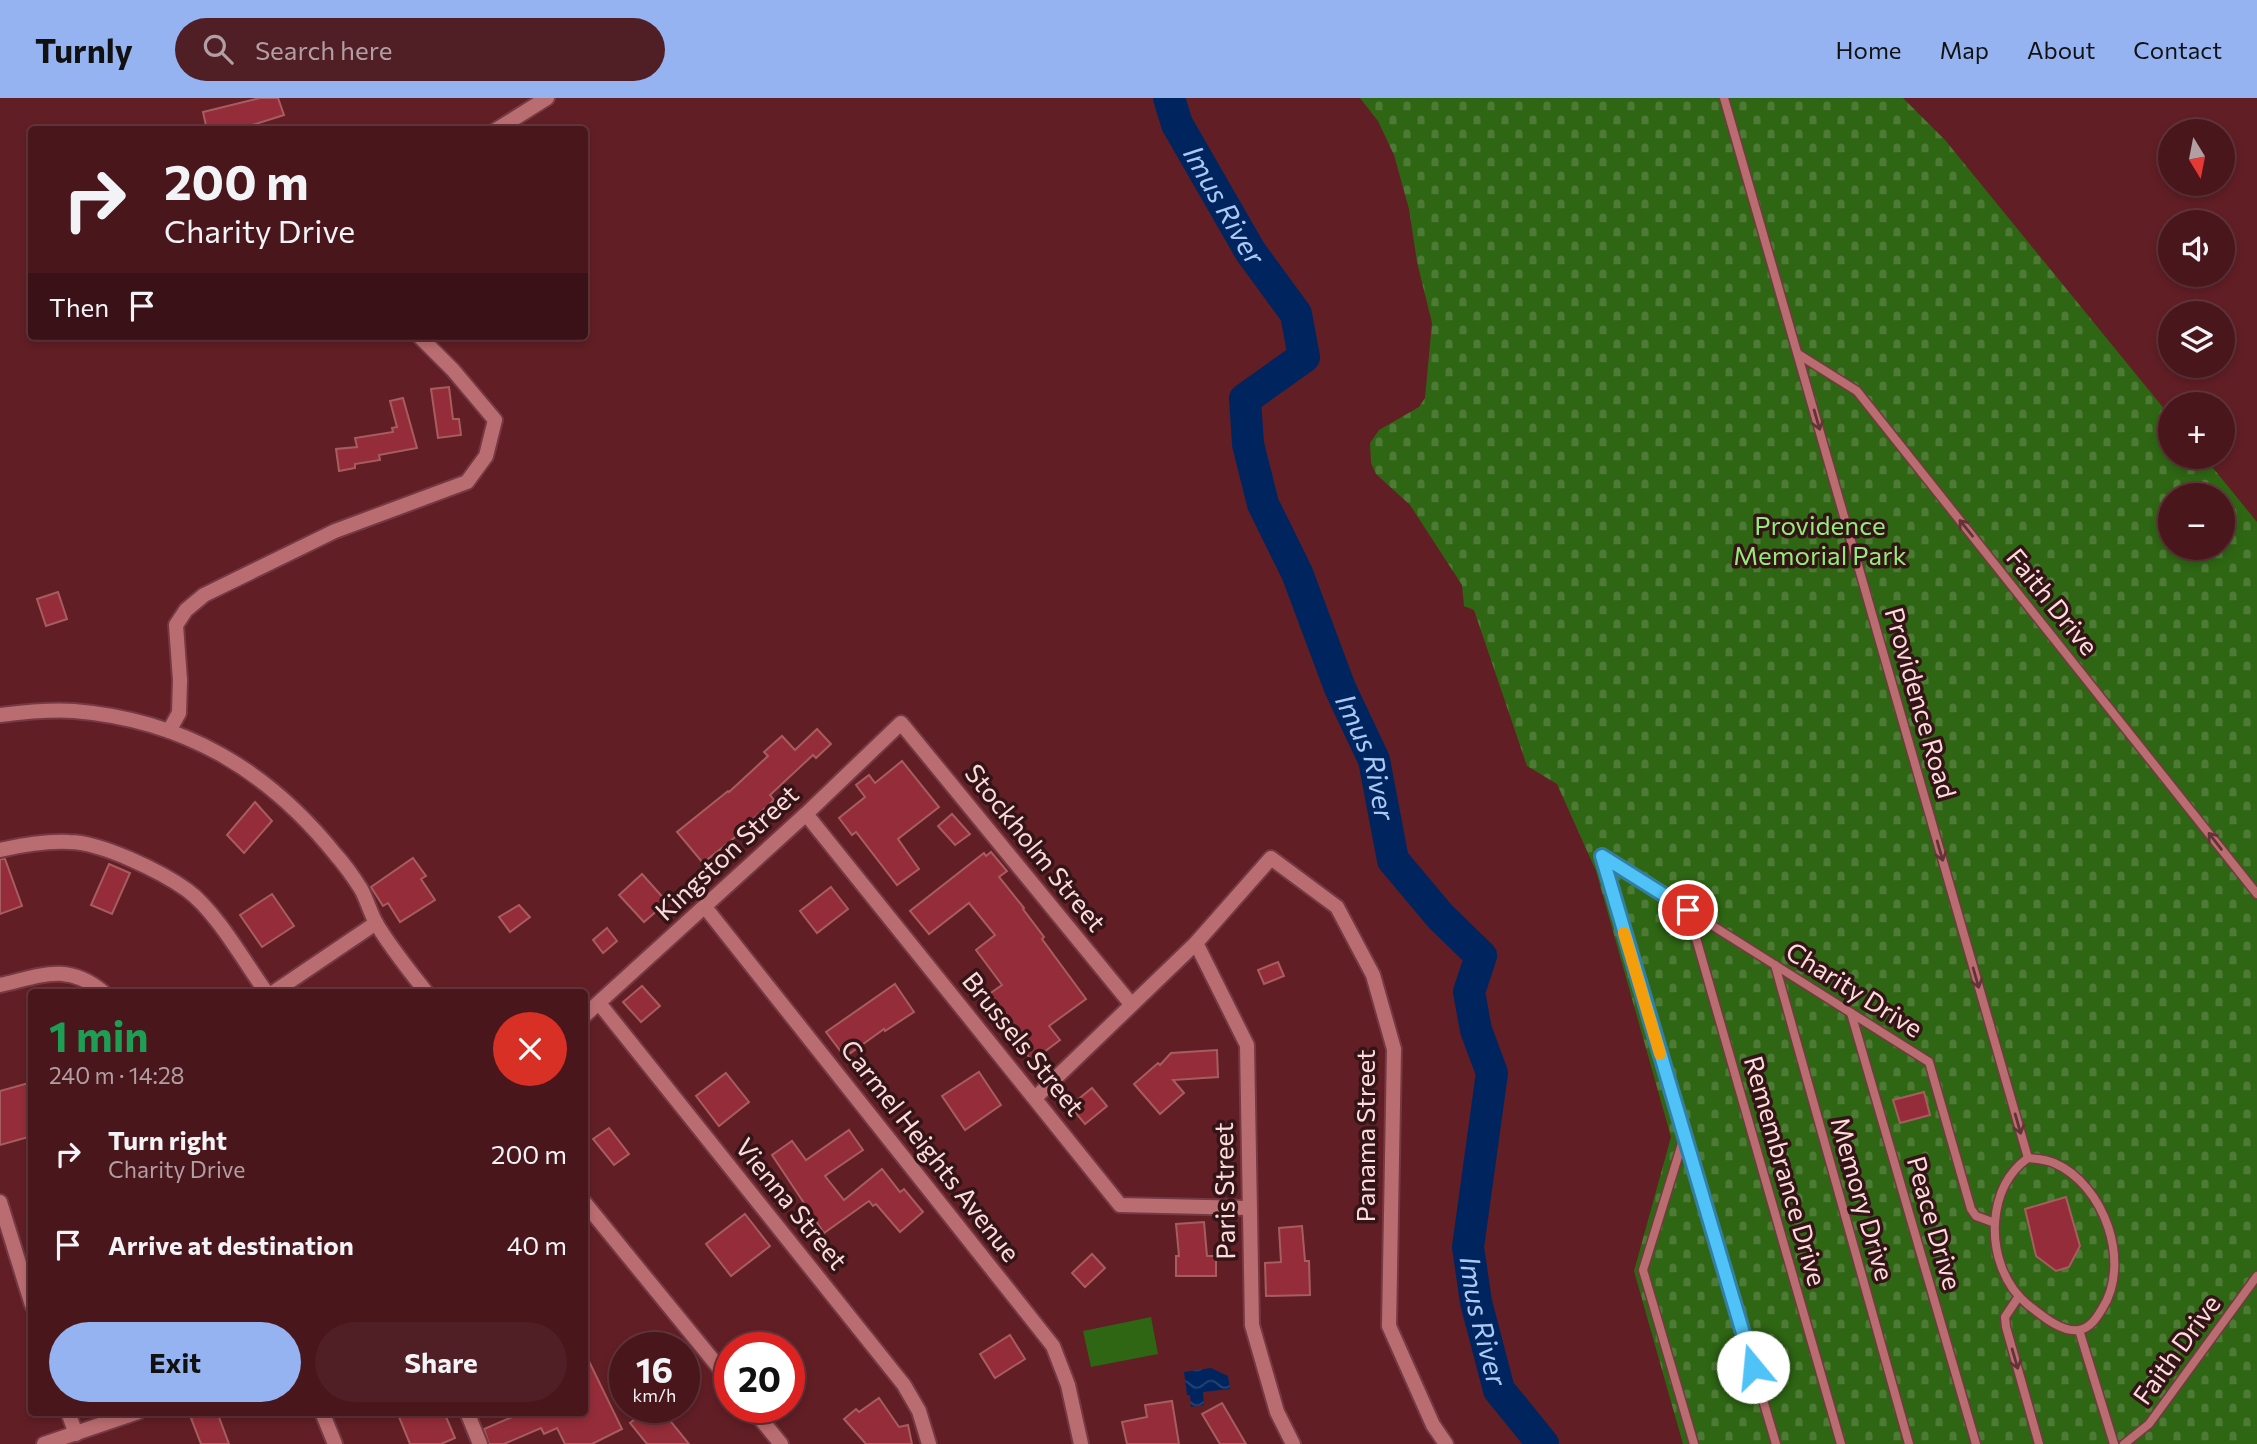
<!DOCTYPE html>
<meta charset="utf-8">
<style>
body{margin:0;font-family:Commissioner,sans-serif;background:#501f25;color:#f1f3f6;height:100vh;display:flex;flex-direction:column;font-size:26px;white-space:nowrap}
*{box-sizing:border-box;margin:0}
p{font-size:23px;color:#b19fa3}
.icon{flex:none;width:38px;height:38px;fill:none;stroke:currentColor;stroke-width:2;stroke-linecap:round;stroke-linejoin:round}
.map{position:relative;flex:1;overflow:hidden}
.drawer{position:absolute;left:28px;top:891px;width:560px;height:427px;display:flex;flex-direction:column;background:#49161c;border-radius:7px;box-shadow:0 4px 10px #0003,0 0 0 2px #61353b}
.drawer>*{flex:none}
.guide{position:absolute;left:28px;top:28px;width:560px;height:214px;border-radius:7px;box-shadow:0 4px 10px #0003,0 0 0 2px #61353b;background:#49161c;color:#f1f3f6;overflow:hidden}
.needle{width:46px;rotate:170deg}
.fabs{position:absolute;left:2158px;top:21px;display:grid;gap:14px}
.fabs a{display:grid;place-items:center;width:77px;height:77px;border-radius:50%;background:#49161c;box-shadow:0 4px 10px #0003,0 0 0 2px #61353b;font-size:35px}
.speed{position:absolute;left:609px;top:1234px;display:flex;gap:14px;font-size:35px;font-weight:700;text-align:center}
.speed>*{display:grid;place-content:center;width:91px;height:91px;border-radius:50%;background:#49161c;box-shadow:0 4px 10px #0003,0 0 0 2px #61353b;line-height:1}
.speed small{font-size:18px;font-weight:400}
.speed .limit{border:10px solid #d22;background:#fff;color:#111}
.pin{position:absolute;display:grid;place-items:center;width:60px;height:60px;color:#fff;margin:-30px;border:4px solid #fff;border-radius:50%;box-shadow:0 2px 7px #0007}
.me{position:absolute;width:77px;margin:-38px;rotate:343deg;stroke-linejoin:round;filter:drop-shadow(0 0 5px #0008)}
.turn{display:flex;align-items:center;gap:24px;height:147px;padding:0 21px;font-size:32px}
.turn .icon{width:91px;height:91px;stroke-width:2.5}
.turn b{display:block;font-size:49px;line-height:60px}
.then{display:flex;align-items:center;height:66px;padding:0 21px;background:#0003;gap:14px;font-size:26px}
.round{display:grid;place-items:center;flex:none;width:74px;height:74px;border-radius:37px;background:#501f25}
.summary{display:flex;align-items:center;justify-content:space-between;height:119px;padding:0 21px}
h1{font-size:42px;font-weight:700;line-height:52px;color:#1e9e55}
.button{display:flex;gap:14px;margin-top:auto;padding:14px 21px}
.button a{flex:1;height:80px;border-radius:42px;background:#95b2f1;color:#111;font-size:28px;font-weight:700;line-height:80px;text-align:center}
.button a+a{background:#501f25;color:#f1f3f6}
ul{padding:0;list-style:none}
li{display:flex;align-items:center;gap:21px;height:91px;padding:0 21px}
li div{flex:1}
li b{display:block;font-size:26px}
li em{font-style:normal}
header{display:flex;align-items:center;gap:42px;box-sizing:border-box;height:98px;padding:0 35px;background:#95b2f1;color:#111}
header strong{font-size:33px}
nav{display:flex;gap:38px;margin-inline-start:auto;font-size:24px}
.search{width:490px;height:63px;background:#501f25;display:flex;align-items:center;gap:18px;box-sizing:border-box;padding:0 24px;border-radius:38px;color:#b19fa3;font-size:26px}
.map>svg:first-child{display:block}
</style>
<header>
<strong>Turnly</strong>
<div class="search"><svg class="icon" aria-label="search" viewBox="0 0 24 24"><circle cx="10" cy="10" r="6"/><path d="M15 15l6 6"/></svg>Search here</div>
<nav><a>Home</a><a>Map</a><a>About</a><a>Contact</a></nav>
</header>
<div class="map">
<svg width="2257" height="1346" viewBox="0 0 2257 1346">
<defs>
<pattern id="cemetery-stones" width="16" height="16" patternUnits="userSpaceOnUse" patternTransform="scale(1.75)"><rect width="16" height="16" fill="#2e6613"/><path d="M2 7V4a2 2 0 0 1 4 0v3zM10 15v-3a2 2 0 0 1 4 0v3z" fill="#4d7b35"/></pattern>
<pattern id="water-waves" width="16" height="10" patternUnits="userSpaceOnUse" patternTransform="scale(1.75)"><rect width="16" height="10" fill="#00255e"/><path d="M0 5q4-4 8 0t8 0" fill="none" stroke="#264474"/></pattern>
</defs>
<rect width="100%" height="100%" fill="#611e25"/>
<!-- cemetery -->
<path fill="url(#cemetery-stones)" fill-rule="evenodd" d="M1360 0H1903L1945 42 2170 318V359H2204L2257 424V1346H1683L1634 1173 1671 1039 1596 773 1557 686 1527 668 1474 512 1464 508 1462 487 1410 407 1376 376 1371 365 1370 345 1379 332 1419 309 1425 300 1432 225 1417 164 1409 111 1394 57 1378 23ZM2170 397H2222V450H2170Z"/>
<!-- pitch -->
<polygon fill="#2e6613" points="1151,1219 1158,1256 1091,1269 1083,1233"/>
<!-- water -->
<polygon fill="url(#water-waves)" points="1211,1270 1228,1278 1230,1291 1203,1294 1204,1307 1191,1309 1190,1297 1187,1297 1184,1274"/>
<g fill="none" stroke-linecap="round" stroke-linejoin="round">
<!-- river -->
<path stroke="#00255e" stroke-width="32" id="s1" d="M1169 0 1177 26 1250 153 1296 216 1304 259 1245 301 1248 346 1263 406 1297 475 1340 590 1374 662 1393 762 1440 818 1481 858 1469 894 1476 932 1492 975 1468 1149 1476 1204 1499 1292 1543 1346"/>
</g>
<!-- building -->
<g fill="#942d39" stroke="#a75d60" stroke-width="2">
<polygon points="260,0 278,0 284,17 249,28 250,32 207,32 203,14"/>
<polygon points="449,289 453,321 459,321 461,337 438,340 431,291"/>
<polygon points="403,300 417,350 379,357 380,362 355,366 355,370 339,373 336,351 357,349 355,340 393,334 392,330 397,329 390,303"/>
<polygon points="58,494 67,521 46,528 37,501"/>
<polygon points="817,631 831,646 816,660 813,657 770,697 774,702 752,722 754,724 703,765 677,734 728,693 729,694 768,658 764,654 782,638 795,652"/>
<polygon points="902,663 939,709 898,741 919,771 897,787 856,734 852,737 839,720 865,699 856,687 869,677 875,685"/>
<polygon points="255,704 272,723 244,755 227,737"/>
<polygon points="952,716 970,736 955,747 938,728"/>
<polygon points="991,754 1007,773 999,779 1024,810 1023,811 1044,839 1042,841 1086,901 1049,928 1060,942 1032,963 985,899 1002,887 976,852 995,837 969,805 929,836 910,813 984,755 986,758"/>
<polygon points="413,760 426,778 421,781 435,802 400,824 388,805 383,808 371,789"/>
<polygon points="0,761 5,761 22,808 0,816"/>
<polygon points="109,766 130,775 112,816 91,807"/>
<polygon points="642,776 667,804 644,824 619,797"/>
<polygon points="831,789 848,811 817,835 800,813"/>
<polygon points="272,796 294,828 262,849 240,817"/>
<polygon points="519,807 530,819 510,834 499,819"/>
<polygon points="607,830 617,843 603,855 593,842"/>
<polygon points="1278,864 1284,878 1264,886 1258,872"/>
<polygon points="895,886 914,914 885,933 884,931 845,959 826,934"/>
<polygon points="642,888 660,908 641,924 623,904"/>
<polygon points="1217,952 1218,979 1173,982 1184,995 1160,1016 1134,986 1158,965 1160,967 1171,955"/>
<polygon points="979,974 1001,1007 965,1032 942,998"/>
<polygon points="726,975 749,1004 719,1028 696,998"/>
<polygon points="32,984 32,1038 0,1047 0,993"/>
<polygon points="1092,990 1107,1008 1085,1026 1070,1008"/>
<polygon points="1924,994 1930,1017 1900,1025 1893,1002"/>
<polygon points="609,1030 629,1056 614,1067 593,1041"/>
<polygon points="849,1032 863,1052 825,1078 844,1102 882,1071 900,1094 904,1091 923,1114 900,1134 876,1106 873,1108 869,1103 824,1135 772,1057 792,1043 806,1062"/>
<polygon points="2066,1099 2080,1148 2069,1169 2056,1173 2036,1158 2025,1111"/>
<polygon points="745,1116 770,1148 731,1178 706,1146"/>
<polygon points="1204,1124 1207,1158 1216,1158 1216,1178 1176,1178 1176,1158 1179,1158 1176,1126"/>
<polygon points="1302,1128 1305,1163 1309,1163 1310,1197 1266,1198 1265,1165 1281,1164 1279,1130"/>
<polygon points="1092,1156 1105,1170 1085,1189 1072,1175"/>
<polygon points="1010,1237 1025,1261 995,1280 980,1256"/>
<polygon points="584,1253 622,1331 592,1346 565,1346 557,1330 544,1336 541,1330 504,1346 489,1346 484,1331 524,1314 584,1314"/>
<polygon points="879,1300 899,1329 908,1327 912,1346 866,1346 844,1321 856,1311 859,1314"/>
<polygon points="1172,1303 1179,1346 1127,1346 1122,1324 1147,1319 1145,1307"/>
<polygon points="1222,1305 1246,1346 1220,1346 1202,1316"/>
<polygon points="650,1309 659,1309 689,1346 647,1346 630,1325"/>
<polygon points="207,1314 217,1314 229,1346 201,1346 191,1320"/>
<polygon points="397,1314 444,1314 455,1340 441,1346 410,1346"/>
</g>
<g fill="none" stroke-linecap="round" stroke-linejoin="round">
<!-- service casing -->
<g stroke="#743943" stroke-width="11">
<g id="service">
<polyline points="1724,0 2028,1060"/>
<polyline points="1798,256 1857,293 2257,796"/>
<polyline points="1602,758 1776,1346"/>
<polyline points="1602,758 1929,964 1971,1111 1976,1118 1995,1125"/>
<polyline points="1688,812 1841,1346"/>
<polyline points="1775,867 1909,1346"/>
<polyline points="1851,915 1976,1346"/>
<polyline points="1684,1039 1643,1172 1694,1346"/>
<path d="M2028 1060C2037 1061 2045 1061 2054 1065 2104 1086 2132 1165 2102 1211 2096 1221 2090 1230 2079 1232 2061 1235 2040 1216 2027 1206 2004 1187 1993 1154 1995 1124 1997 1098 2007 1075 2028 1060Z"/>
<polyline points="2019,1198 2005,1219 2006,1229 2039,1346"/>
<polyline points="2079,1232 2114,1346"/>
<polyline points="2124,1346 2149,1326 2257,1178"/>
</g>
</g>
<!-- minor casing -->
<g stroke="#743943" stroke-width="18">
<g id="minor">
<polyline points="496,32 547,0"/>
<path d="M0 617C24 614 50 611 74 613 184 622 268 672 336 757 345 767 354 780 361 791 367 802 370 814 376 825 390 849 409 872 426 894"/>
<polyline points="169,633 179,615 180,582 176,527 186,512 204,497 335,433 467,384 486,358 495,322 453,272 419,238"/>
<polyline points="806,716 1120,1107 1248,1110"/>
<path d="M0 752C22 747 47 743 69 744 101 744 162 774 187 792 216 813 245 865 266 894"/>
<polyline points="705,809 1053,1248 1068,1287 1081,1346"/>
<polyline points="1196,845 1247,947 1252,1227 1277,1314 1293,1346"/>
<path d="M0 887C40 878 67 864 103 894"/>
<polyline points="274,894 376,825"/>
<polyline points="599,905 904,1287 919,1313 929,1346"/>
<polyline points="584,918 806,716 901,625 1131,906"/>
<polyline points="1035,1000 1196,845 1271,760 1337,809 1373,877 1394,951 1389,1228 1433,1327 1446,1346"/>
<polyline points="0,1104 32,1207"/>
<polyline points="584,1104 730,1283"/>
<polyline points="751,1309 781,1346"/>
<polyline points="68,1314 76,1336"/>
<polyline points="322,1314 335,1346"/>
<polyline points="467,1314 480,1346"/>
<polyline points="44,1346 138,1314"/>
</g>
</g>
<!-- service -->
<use href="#service" stroke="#ba6d70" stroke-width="8"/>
<!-- minor -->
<use href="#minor" stroke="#ba6d70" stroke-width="14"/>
</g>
<!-- one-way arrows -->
<defs><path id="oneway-shaft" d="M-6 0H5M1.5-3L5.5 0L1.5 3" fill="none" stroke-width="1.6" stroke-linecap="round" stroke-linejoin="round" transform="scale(1.75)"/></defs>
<g stroke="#623436">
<use href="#oneway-shaft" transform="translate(1817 322) rotate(74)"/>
<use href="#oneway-shaft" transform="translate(1966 430) rotate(-129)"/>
<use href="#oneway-shaft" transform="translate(2215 743) rotate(-128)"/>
<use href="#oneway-shaft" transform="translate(1940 753) rotate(74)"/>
<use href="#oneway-shaft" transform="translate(1976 880) rotate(74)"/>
<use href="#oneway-shaft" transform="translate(2018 1026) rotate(74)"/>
<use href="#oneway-shaft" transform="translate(2015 1261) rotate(74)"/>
</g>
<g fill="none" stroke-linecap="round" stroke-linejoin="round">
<!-- route casing -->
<g stroke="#337fa1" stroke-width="18">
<polyline id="route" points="1688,812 1602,758 1753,1269"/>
</g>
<!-- route -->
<use href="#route" stroke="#4fc3f7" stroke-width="12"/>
<!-- slow -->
<polyline stroke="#f59e0b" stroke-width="12" points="1624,835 1660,956"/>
</g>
<g text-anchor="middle" stroke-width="7" stroke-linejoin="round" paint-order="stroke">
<!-- park labels -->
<g font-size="26" fill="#97e979" stroke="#331517">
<text x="1820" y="437">Providence<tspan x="1820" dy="30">Memorial Park</tspan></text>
</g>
<!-- street labels -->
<g font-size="26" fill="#fedbdb" stroke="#331517">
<text transform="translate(2052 504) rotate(51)" y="9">Faith Drive</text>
<text transform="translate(1920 605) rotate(74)" y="9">Providence Road</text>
<text transform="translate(1035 750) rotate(51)" y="9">Stockholm Street</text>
<text transform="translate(727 755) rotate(-43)" y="9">Kingston Street</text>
<text transform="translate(1854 892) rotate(32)" y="9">Charity Drive</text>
<text transform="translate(1023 946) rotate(51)" y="9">Brussels Street</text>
<text transform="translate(1366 1038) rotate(-90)" y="9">Panama Street</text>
<text transform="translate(930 1053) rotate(52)" y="9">Carmel Heights Avenue</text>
<text transform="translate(1785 1073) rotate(74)" y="9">Remembrance Drive</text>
<text transform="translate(1225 1093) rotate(-91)" y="9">Paris Street</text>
<text transform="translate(1862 1101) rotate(74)" y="9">Memory Drive</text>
<text transform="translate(791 1106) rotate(51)" y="9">Vienna Street</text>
<text transform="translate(1934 1125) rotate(74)" y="9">Peace Drive</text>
<text transform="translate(2177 1252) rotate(-54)" y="9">Faith Drive</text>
</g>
<!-- water labels -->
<g font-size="28" font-style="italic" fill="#abc8f2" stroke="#331517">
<text dy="10" stroke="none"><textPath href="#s1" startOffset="121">Imus River</textPath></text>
<text dy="10" stroke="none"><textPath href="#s1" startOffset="749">Imus River</textPath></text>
<text dy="10" stroke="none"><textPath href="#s1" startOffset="1360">Imus River</textPath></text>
</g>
</g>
</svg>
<div class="fabs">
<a><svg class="needle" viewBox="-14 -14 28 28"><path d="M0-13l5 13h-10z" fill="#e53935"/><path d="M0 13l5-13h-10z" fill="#b19fa3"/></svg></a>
<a><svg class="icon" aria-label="sound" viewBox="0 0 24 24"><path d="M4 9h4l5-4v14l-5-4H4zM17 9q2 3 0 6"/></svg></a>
<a><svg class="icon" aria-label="layers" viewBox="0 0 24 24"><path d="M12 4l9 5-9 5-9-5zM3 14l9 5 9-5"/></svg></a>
<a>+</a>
<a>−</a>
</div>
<div class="speed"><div>16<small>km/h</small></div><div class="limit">20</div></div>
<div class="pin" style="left:1688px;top:812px;background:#d93025"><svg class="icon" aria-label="arrive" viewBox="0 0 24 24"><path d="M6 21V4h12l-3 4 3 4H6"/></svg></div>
<svg class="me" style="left:1753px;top:1269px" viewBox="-20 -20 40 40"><circle r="19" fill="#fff"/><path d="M0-13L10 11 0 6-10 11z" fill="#4fc3f7"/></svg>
<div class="guide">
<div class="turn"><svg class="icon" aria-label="right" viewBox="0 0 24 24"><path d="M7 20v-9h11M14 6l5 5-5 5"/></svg><div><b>200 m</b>Charity Drive</div></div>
<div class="then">Then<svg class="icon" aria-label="arrive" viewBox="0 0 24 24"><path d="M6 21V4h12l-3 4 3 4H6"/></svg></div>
</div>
<section class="drawer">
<div class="summary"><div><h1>1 min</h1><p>240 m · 14:28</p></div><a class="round" style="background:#d93025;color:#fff"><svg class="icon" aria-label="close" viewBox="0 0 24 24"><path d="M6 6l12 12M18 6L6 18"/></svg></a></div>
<ul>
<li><svg class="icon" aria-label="right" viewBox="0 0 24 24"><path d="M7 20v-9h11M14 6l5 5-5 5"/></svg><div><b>Turn right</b><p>Charity Drive</p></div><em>200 m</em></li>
<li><svg class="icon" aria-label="arrive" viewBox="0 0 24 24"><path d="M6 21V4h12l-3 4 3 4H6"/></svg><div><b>Arrive at destination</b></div><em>40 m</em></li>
</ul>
<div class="button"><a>Exit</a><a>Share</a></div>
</section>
</div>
